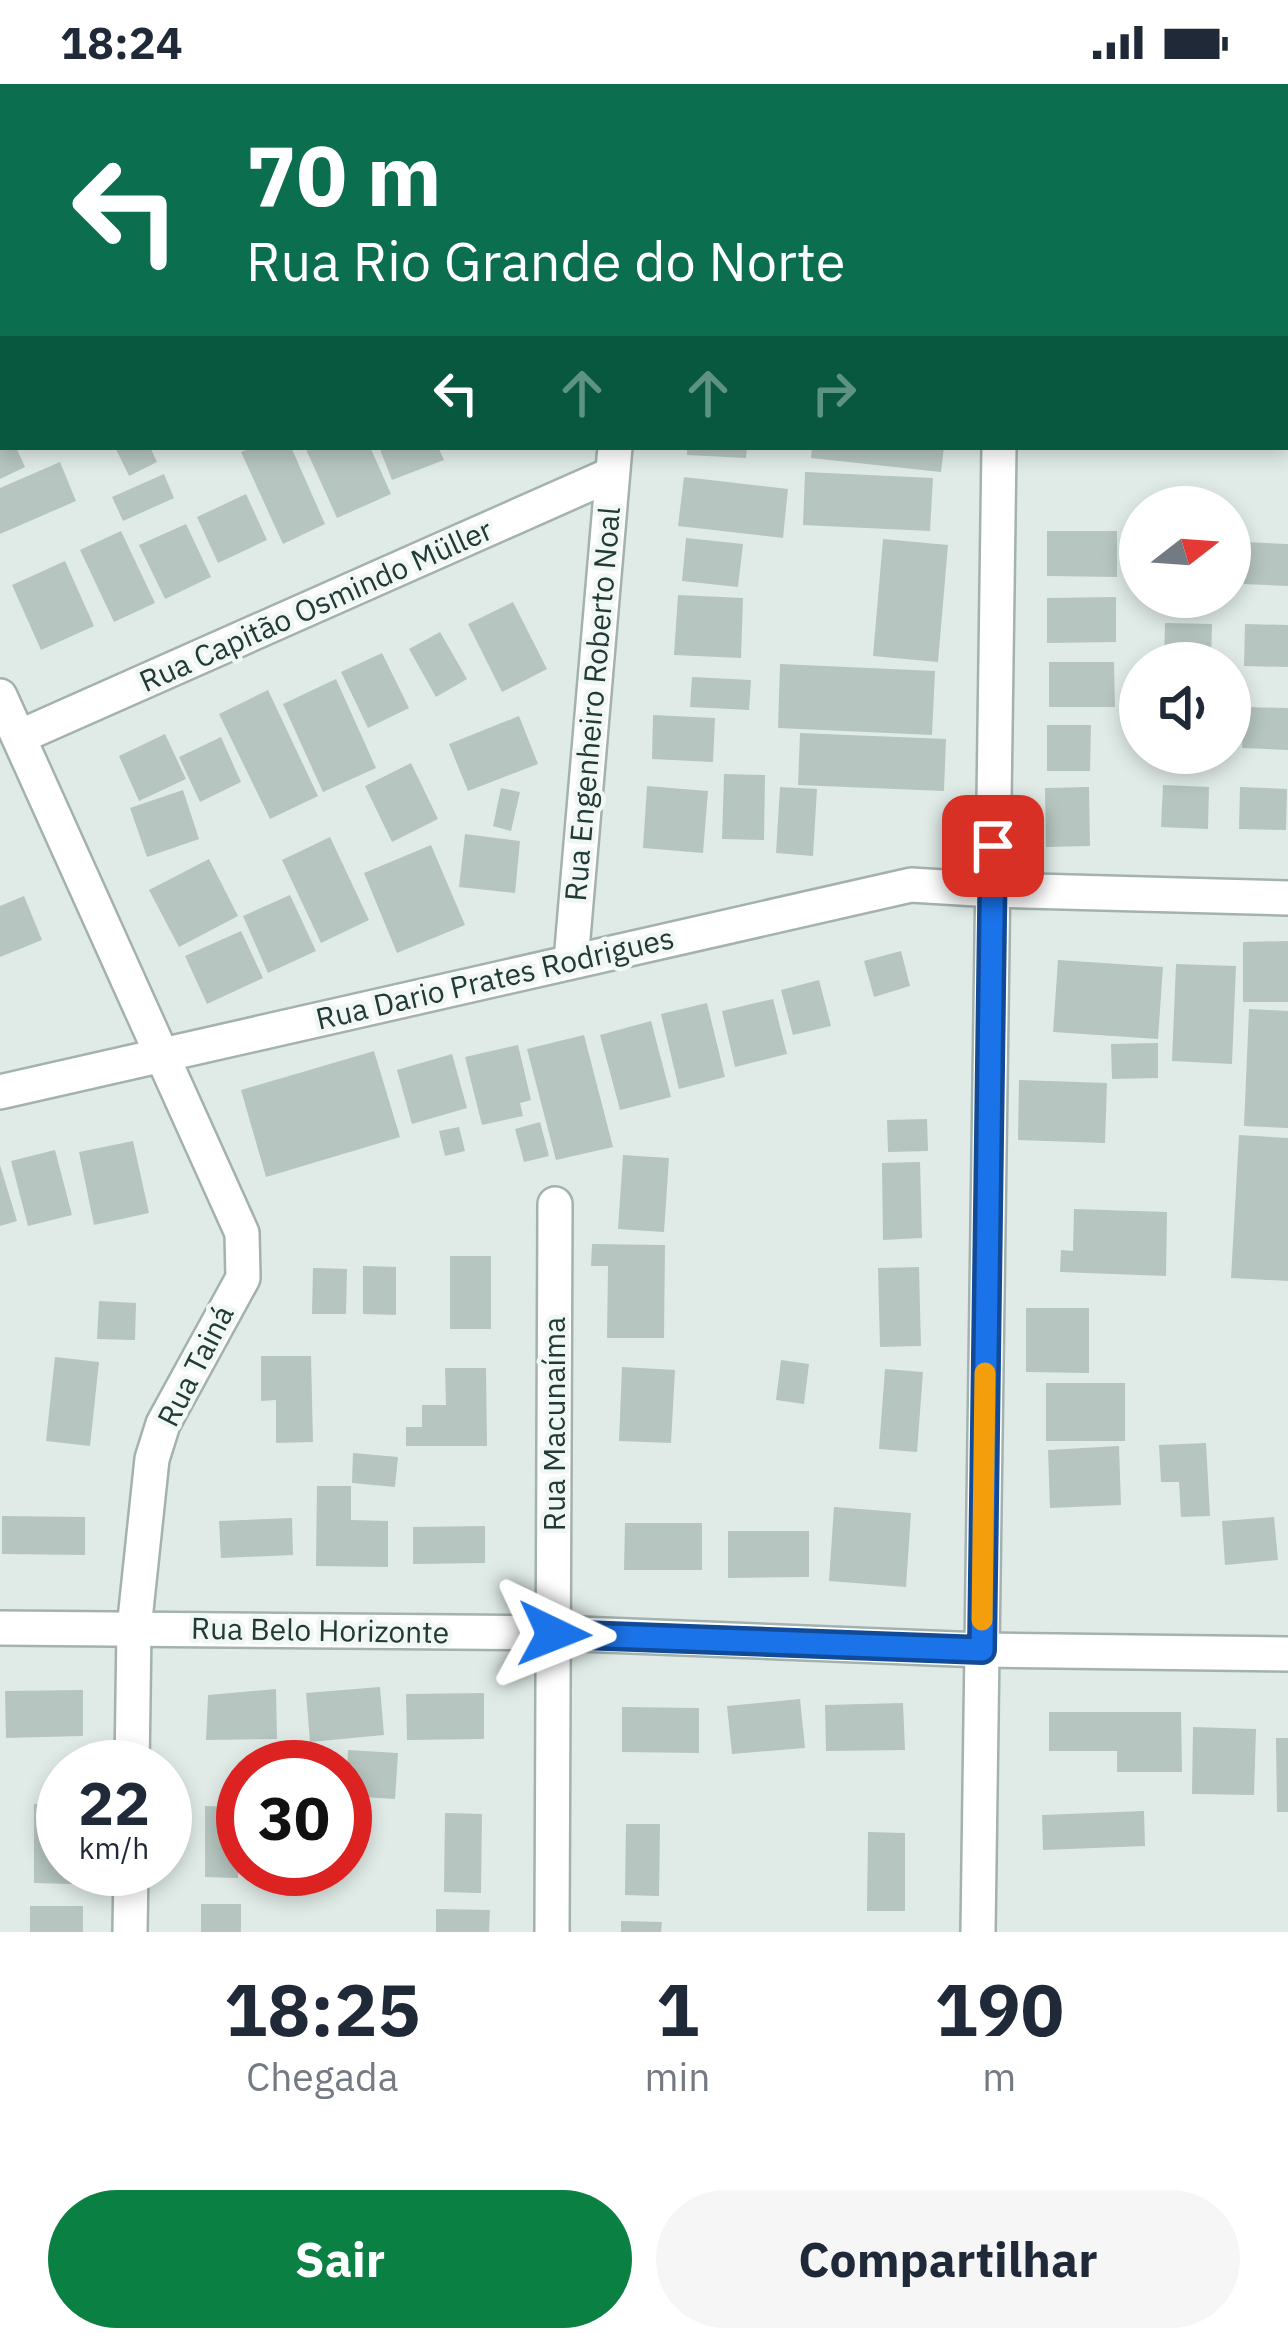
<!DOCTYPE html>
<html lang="pt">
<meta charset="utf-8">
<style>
body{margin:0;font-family:"IBM Plex Sans",sans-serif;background:#f6f6f7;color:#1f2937;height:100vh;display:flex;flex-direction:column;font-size:45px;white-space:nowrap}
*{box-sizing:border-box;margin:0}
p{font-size:39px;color:#747a83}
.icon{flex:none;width:66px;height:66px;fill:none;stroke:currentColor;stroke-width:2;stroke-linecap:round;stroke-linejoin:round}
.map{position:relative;height:1848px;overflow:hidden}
.sheet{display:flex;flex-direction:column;background:#fff;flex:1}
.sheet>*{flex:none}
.hud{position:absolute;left:0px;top:0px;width:1290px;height:366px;box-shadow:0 6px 18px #0003;background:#0b6e4f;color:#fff;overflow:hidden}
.needle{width:78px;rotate:73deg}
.fabs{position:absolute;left:1119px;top:402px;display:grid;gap:24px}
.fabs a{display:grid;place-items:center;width:132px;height:132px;border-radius:50%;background:#fff;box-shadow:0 6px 18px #0003;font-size:60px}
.speed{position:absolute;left:36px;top:1656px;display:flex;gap:24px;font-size:60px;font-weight:700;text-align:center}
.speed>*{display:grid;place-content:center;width:156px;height:156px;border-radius:50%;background:#fff;box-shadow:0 6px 18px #0003;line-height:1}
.speed small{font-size:30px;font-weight:400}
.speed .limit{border:18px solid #d22;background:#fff;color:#111}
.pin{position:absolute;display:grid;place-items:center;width:102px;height:102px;color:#fff;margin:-51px;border-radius:24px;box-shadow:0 6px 18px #0006}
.me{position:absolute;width:132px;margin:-66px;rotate:92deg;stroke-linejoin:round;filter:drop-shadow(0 0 9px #0008)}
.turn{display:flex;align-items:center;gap:42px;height:252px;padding:0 48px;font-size:54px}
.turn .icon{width:156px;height:156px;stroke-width:2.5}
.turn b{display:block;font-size:84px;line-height:102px}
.lanes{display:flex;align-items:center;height:114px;padding:0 48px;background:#0003;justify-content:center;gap:60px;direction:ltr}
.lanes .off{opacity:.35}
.eta{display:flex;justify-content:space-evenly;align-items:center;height:204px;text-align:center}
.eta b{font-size:72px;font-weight:800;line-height:84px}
.button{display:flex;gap:24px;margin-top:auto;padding:24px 48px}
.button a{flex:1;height:138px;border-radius:72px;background:#0b8043;color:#fff;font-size:48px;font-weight:800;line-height:138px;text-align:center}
.button a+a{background:#f6f6f7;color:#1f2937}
.status{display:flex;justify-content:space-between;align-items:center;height:84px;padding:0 60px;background:#fff;direction:ltr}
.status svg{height:33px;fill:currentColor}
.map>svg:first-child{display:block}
</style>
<div class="status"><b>18:24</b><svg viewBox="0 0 49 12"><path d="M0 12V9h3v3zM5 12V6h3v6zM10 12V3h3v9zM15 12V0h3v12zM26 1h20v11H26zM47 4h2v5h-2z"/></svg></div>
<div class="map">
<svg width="1288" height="1848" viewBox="0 0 1288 1848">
<rect width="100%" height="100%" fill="#e0ebe7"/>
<!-- building -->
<g fill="#b6c5c0">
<polygon points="0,363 16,363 25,383 0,395"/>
<polygon points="115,363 150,363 157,378 129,392"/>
<polygon points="253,363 291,363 325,440 283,460 241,368"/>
<polygon points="305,363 370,363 391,410 337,434"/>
<polygon points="379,363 438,363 444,376 392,396"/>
<polygon points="687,363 747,363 746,374 687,371"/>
<polygon points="812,363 944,363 941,388 811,374"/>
<polygon points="60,378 76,417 0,450 0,404"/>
<polygon points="805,388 933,394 930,447 803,441"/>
<polygon points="164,390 174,414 123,437 112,413"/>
<polygon points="684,393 788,405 783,454 678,442"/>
<polygon points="246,410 267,456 218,479 197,433"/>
<polygon points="186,440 211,493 165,515 139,461"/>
<polygon points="121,447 155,519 114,538 80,466"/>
<polygon points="1047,447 1117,447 1117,493 1047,492"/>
<polygon points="686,454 743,460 738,503 682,497"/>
<polygon points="883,455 948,461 938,578 873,572"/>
<polygon points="1245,458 1288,460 1288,502 1244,500"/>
<polygon points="65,477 94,542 41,566 12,501"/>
<polygon points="678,511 743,514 741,574 674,571"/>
<polygon points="1116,513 1116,558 1047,559 1047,514"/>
<polygon points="513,518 547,585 502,608 468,540"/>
<polygon points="1165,539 1212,540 1211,579 1164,579"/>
<polygon points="1245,540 1288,541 1288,583 1244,582"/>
<polygon points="440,548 467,595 436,613 409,565"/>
<polygon points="382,569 409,624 368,644 341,588"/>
<polygon points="1049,578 1114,578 1115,623 1049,623"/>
<polygon points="780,580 935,587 932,651 778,644"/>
<polygon points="692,593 751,596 749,626 690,623"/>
<polygon points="336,595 376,684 323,708 283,620"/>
<polygon points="268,606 318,712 270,735 219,630"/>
<polygon points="1244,623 1288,624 1288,666 1242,664"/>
<polygon points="653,631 715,634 713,678 652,675"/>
<polygon points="519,632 538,680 468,707 449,660"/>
<polygon points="1047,641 1091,641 1090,687 1047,687"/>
<polygon points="800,649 946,655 944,707 798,701"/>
<polygon points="165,650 186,695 139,717 119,672"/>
<polygon points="221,653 241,698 200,718 179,673"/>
<polygon points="411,679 438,735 392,758 365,702"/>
<polygon points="724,690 765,691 764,756 722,755"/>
<polygon points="1163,701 1209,703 1208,745 1161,743"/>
<polygon points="647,702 708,707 703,769 643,764"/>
<polygon points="780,703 817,705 813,772 776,769"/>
<polygon points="1089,703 1090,762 1046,763 1045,704"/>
<polygon points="1240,703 1287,705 1286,746 1239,745"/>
<polygon points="501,704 520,708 511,747 493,742"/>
<polygon points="183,706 199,755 147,773 130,724"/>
<polygon points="465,750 520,757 515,809 459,803"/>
<polygon points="330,753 369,836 321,859 282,776"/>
<polygon points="431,761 465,841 397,869 364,789"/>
<polygon points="209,775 238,832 179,863 149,806"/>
<polygon points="290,811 316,867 268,889 243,832"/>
<polygon points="24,812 42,856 0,873 0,822"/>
<polygon points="241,847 263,894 207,920 185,872"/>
<polygon points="1288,857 1288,918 1243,918 1243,858"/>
<polygon points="901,867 910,902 874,913 864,877"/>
<polygon points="1058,876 1163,883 1158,955 1053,948"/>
<polygon points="1176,880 1236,882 1232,980 1172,977"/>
<polygon points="819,896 831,942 793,951 781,906"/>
<polygon points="773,915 787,970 735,983 722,927"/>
<polygon points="707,919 725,993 679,1005 661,930"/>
<polygon points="1249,925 1288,927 1288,1044 1244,1042"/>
<polygon points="651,937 671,1013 620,1026 600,951"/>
<polygon points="584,951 613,1063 556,1076 527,965"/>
<polygon points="1158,959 1158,994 1112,995 1111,960"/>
<polygon points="518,961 531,1016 520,1019 523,1032 482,1041 465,973"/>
<polygon points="374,967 400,1053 266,1093 241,1006"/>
<polygon points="452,970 467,1024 412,1040 397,986"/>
<polygon points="1019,996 1107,999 1105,1059 1018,1056"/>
<polygon points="927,1035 928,1067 888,1068 887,1036"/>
<polygon points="540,1038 549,1072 524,1078 515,1045"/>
<polygon points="459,1043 465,1067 445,1072 439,1047"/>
<polygon points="1239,1051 1288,1054 1288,1197 1231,1194"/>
<polygon points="133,1057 149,1129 94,1141 79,1068"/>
<polygon points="55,1066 72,1131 28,1142 11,1077"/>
<polygon points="623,1071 669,1074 664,1148 618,1145"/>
<polygon points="920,1078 922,1154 883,1156 882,1079"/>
<polygon points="0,1081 17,1137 0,1142"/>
<polygon points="1074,1125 1167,1128 1166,1192 1060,1188 1061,1166 1073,1167"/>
<polygon points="592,1160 665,1161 664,1254 607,1254 608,1182 591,1182"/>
<rect x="450" y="1172" width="41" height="73"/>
<polygon points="363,1182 396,1183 396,1231 363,1230"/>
<polygon points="919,1183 921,1262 880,1263 878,1184"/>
<polygon points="313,1184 347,1185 346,1230 312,1230"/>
<polygon points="99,1217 136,1219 135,1256 97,1255"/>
<polygon points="1026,1224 1089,1224 1089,1289 1026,1288"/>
<polygon points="261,1272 311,1272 313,1358 276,1359 276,1316 261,1317"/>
<polygon points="55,1273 99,1278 90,1362 46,1357"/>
<polygon points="781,1276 809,1280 804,1320 776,1316"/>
<polygon points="622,1283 675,1286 671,1359 619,1357"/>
<polygon points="445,1284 486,1284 487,1362 406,1362 406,1343 422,1343 422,1321 446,1321"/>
<polygon points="885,1285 923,1288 917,1368 879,1365"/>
<rect x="1046" y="1299" width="79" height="58"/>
<polygon points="1206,1359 1210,1432 1181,1433 1179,1398 1161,1398 1159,1361"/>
<polygon points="1119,1362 1121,1421 1050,1424 1048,1366"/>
<polygon points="353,1369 398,1373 395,1403 352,1399"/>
<polygon points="317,1402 351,1402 351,1436 388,1437 388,1483 316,1482"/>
<polygon points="834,1423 911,1429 906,1503 829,1497"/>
<polygon points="2,1432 85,1433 85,1471 2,1470"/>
<polygon points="1274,1433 1278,1476 1225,1481 1222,1437"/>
<polygon points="292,1434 293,1471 221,1474 219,1437"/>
<polygon points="625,1439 702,1439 702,1486 624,1486"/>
<polygon points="485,1442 485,1479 413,1480 413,1443"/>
<polygon points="728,1447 809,1447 809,1493 728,1494"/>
<polygon points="380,1603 384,1651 310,1658 306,1609"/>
<polygon points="276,1605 277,1655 206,1656 208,1611"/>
<polygon points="83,1606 83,1652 6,1654 5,1607"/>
<polygon points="484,1609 484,1655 407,1656 406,1610"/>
<polygon points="800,1615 805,1664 732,1670 727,1622"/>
<polygon points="903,1619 905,1666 826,1667 825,1621"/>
<polygon points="622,1623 699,1624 699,1669 622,1668"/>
<polygon points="1049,1628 1181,1628 1182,1688 1117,1688 1117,1667 1049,1667"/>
<polygon points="1193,1643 1256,1645 1254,1711 1192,1710"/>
<polygon points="1276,1654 1288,1654 1288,1728 1277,1728"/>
<polygon points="348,1666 398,1669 395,1715 346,1712"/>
<polygon points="34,1720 63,1720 63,1785 72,1785 72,1800 34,1799"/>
<polygon points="205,1722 239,1723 238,1794 205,1793"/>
<polygon points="1144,1727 1145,1762 1043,1766 1042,1731"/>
<polygon points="445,1729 482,1730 481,1809 444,1808"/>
<polygon points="626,1740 660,1740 659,1812 625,1811"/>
<polygon points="868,1748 905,1749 905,1827 867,1827"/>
<rect x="201" y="1820" width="40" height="28"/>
<rect x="30" y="1822" width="53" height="26"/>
<polygon points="436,1825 490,1826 489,1848 436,1848"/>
<polygon points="621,1837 662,1838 661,1848 621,1848"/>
</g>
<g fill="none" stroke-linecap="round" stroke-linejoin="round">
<!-- minor casing -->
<g stroke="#a3b2ae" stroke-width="38">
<g id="minor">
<polyline points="620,0 644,3"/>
<polyline points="1006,3 1006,0"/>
<polyline points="1287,52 1288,52"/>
<polyline points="0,271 3,270"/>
<polyline points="0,612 242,1149 243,1194 163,1340 152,1375 134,1545 132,1683"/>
<polyline points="19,653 612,390"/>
<polyline points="571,877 615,363"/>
<polyline points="0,1008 911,801 993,806 1288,814"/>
<polyline points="0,1544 554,1549 982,1566 1288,1570"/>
<polyline points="130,1848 131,1785"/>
<polyline points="552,1848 555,1120"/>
<polyline points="978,1848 999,363"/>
</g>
</g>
<!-- minor -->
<use href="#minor" stroke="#fff" stroke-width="33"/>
</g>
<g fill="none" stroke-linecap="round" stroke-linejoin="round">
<!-- route casing -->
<g stroke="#114b97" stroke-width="30">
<polyline id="route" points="554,1550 982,1566 993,762"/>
</g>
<!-- route -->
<use href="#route" stroke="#1a73e8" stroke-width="21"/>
<!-- slow -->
<polyline stroke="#f59e0b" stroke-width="21" points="982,1536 985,1289"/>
</g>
<g text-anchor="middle" stroke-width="9" stroke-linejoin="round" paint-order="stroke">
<!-- street labels -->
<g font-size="30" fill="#213a35" stroke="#f1f7f4">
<text transform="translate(316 522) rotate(-24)" y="10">Rua Capitão Osmindo Müller</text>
<text transform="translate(593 620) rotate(-85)" y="10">Rua Engenheiro Roberto Noal</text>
<text transform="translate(495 895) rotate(-13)" y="10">Rua Dario Prates Rodrigues</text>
<text transform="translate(196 1282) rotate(-63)" y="10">Rua Tainá</text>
<text transform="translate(555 1340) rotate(-90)" y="10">Rua Macunaíma</text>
<text transform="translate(320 1547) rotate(1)" y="10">Rua Belo Horizonte</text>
</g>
</g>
</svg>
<div class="fabs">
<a><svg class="needle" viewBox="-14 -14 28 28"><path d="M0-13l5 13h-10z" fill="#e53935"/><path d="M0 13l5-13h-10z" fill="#747a83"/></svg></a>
<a><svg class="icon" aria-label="sound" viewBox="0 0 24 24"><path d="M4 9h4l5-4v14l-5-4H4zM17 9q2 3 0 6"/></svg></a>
</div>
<div class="speed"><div>22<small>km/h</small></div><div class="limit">30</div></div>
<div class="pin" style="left:993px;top:762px;background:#d93025"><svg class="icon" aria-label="arrive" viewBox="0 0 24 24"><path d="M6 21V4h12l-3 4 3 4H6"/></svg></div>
<svg class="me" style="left:554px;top:1550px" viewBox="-20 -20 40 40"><path d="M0-17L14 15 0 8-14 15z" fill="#1a73e8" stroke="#fff" stroke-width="4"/></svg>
<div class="hud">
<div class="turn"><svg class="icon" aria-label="left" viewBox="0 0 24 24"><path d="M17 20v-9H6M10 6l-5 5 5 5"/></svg><div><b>70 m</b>Rua Rio Grande do Norte</div></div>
<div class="lanes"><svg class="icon" aria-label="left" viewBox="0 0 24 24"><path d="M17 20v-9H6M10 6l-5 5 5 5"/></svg><svg class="icon off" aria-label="ahead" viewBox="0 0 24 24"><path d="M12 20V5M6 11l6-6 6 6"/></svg><svg class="icon off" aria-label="ahead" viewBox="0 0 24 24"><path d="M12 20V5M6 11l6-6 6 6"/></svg><svg class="icon off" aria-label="right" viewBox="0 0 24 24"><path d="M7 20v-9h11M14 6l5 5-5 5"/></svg></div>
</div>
</div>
<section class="sheet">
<div class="eta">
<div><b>18:25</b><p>Chegada</p></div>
<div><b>1</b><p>min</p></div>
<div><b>190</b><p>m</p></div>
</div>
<div class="button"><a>Sair</a><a>Compartilhar</a></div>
</section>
